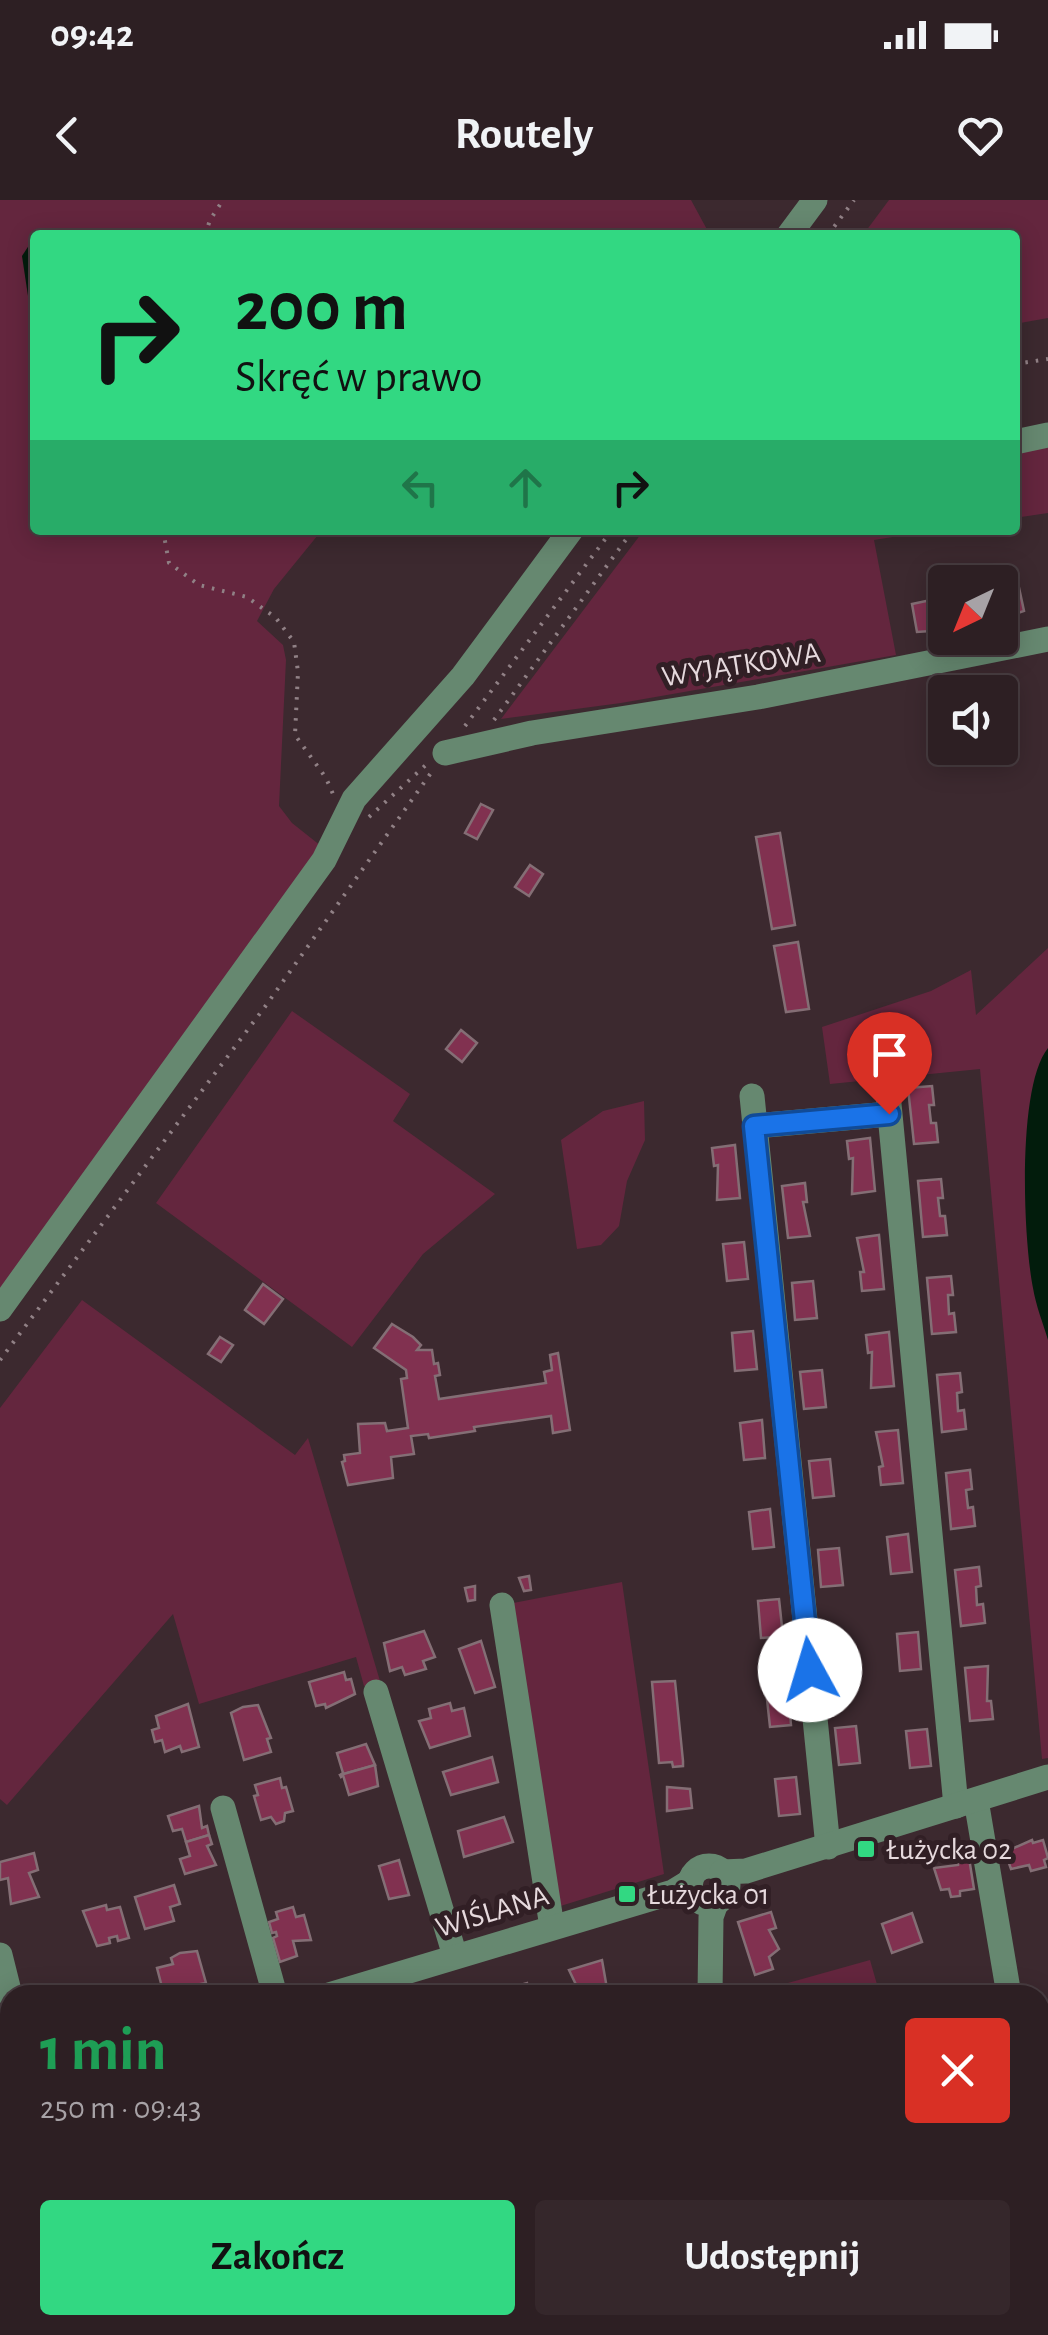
<!DOCTYPE html>
<html lang="pl">
<meta charset="utf-8">
<style>
body{margin:0;font-family:"Alegreya Sans",sans-serif;background:#35272b;color:#f1f3f6;height:100vh;display:flex;flex-direction:column;font-size:38px;white-space:nowrap}
*{box-sizing:border-box;margin:0}
p{font-size:32px;color:#a7a2a6}
.icon{flex:none;width:55px;height:55px;fill:none;stroke:currentColor;stroke-width:2;stroke-linecap:round;stroke-linejoin:round}
.map{position:relative;flex:1;overflow:hidden}
.panel{position:absolute;left:0px;top:1785px;width:1050px;height:350px;display:flex;flex-direction:column;background:#2d1f23;border-radius:30px 30px 0 0;box-shadow:0 5px 25px #0003,0 0 0 2px #483d41}
.panel>*{flex:none}
.top-card{position:absolute;left:30px;top:30px;width:990px;height:305px;border-radius:10px;box-shadow:0 5px 25px #0003,0 0 0 2px #483d41;background:#32d882;color:#111;overflow:hidden}
.needle{width:65px;rotate:223deg}
.controls{position:absolute;left:928px;top:365px;display:grid;gap:20px}
.controls a{display:grid;place-items:center;width:90px;height:90px;border-radius:10px;background:#2d1f23;box-shadow:0 5px 25px #0003,0 0 0 2px #483d41;font-size:50px}
.pin{position:absolute;display:grid;place-items:center;width:85px;height:85px;color:#fff;margin:-102px -42px;border-radius:50% 50% 50% 0;rotate:-45deg;box-shadow:0 0 10px #0007}
.pin .icon{rotate:45deg}
.me{position:absolute;width:110px;margin:-55px;rotate:354deg;stroke-linejoin:round;filter:drop-shadow(0 0 8px #0008)}
.turn{display:flex;align-items:center;gap:35px;height:210px;padding:0 40px;font-size:45px}
.turn .icon{width:130px;height:130px;stroke-width:2.5}
.turn b{display:block;font-size:70px;line-height:85px}
.lanes{display:flex;align-items:center;height:95px;padding:0 40px;background:#0003;justify-content:center;gap:50px;direction:ltr}
.lanes .off{opacity:.35}
.round{display:grid;place-items:center;flex:none;width:105px;height:105px;border-radius:10px;background:#35272b}
.overview{display:flex;align-items:center;justify-content:space-between;height:170px;padding:0 40px}
h1{font-size:60px;font-weight:700;line-height:75px;color:#1e9e55}
.cta{display:flex;gap:20px;margin-top:auto;padding:20px 40px}
.cta a{flex:1;height:115px;border-radius:10px;background:#32d882;color:#111;font-size:40px;font-weight:700;line-height:115px;text-align:center}
.cta a+a{background:#35272b;color:#f1f3f6}
.status{display:flex;justify-content:space-between;align-items:center;height:70px;padding:0 50px;background:#2d1f23;direction:ltr}
.status svg{height:28px;fill:currentColor}
header{display:flex;justify-content:space-between;align-items:center;height:130px;padding:0 40px;background:#2d1f23;font-size:45px;font-weight:700}
.map>svg:first-child{display:block}
</style>
<div class="status"><b>09:42</b><svg viewBox="0 0 49 12"><path d="M0 12V9h3v3zM5 12V6h3v6zM10 12V3h3v9zM15 12V0h3v12zM26 1h20v11H26zM47 4h2v5h-2z"/></svg></div>
<header><svg class="icon" aria-label="back" viewBox="0 0 24 24"><path d="M15 5l-7 7 7 7"/></svg>Routely<svg class="icon" aria-label="heart" viewBox="0 0 24 24"><path d="M12 20l-8-8c-3-5 5-10 8-4 3-6 11-1 8 4z"/></svg></header>
<div class="map">
<svg width="1048" height="2135" viewBox="0 0 1048 2135">
<rect width="100%" height="100%" fill="#3c292f"/>
<!-- green -->
<g fill="#64263e">
<polygon points="0,0 691,0 710,35 35,35 35,330 322,330 274,389 257,421 283,445 286,460 279,606 292,623 321,646 0,1101"/>
<polygon points="889,0 1048,0 1048,118 1015,124 1015,35 863,35"/>
<polygon points="1048,241 1048,313 1015,318 1015,247"/>
<polygon points="644,330 937,330 874,340 896,455 621,503 501,519"/>
<polygon points="1048,748 1048,1558 1042,1559 980,869 830,884 822,827 931,791 971,770 976,815"/>
<polygon points="292,811 410,894 393,921 495,994 423,1054 352,1147 156,1003"/>
<polygon points="644,901 645,940 627,981 619,1026 601,1045 577,1049 561,940 603,911"/>
<polygon points="82,1100 295,1255 308,1238 380,1481 364,1486 356,1457 199,1504 173,1414 7,1605 0,1599 0,1208"/>
<polygon points="622,1382 664,1674 554,1708 508,1404"/>
<polygon points="870,1760 880,1795 745,1795"/>
<polygon points="10,1917 10,2116 0,2119 0,1921"/>
<polygon points="1048,2060 1048,2135 825,2135 855,2125 1040,2125 1040,2062"/>
</g>
<!-- water -->
<g fill="#021c0c">
<polygon points="35,36 35,114 31,116 22,56"/>
<path d="M1048 848V1140C1043 1123 1036 1106 1033 1088 1023 1038 1017 886 1048 848Z"/>
</g>
<!-- building -->
<g fill="#813150" stroke="#846e75" stroke-width="2.5">
<polygon points="1018,383 1024,411 1000,419 1000,387"/>
<polygon points="945,397 945,430 917,432 912,404"/>
<polygon points="481,604 493,610 477,639 465,633"/>
<polygon points="780,633 795,725 772,729 756,637"/>
<polygon points="530,665 543,674 529,696 515,687"/>
<polygon points="798,742 809,809 786,812 774,746"/>
<polygon points="461,830 477,843 462,862 446,849"/>
<polygon points="932,886 934,905 929,905 931,923 936,923 938,942 914,944 908,888"/>
<polygon points="870,938 875,991 852,994 853,958 849,959 847,941"/>
<polygon points="735,945 740,998 717,1000 718,965 714,966 712,948"/>
<polygon points="941,979 943,998 938,998 940,1016 945,1016 947,1035 923,1037 918,981"/>
<polygon points="805,983 807,1002 803,1002 810,1036 788,1038 782,986"/>
<polygon points="879,1035 884,1089 862,1091 860,1072 864,1072 857,1038"/>
<polygon points="744,1042 748,1079 727,1081 723,1044"/>
<polygon points="951,1076 953,1095 948,1095 949,1114 954,1113 956,1132 932,1134 927,1078"/>
<polygon points="813,1081 817,1118 795,1120 792,1083"/>
<polygon points="263,1084 283,1099 264,1124 245,1110"/>
<polygon points="392,1124 413,1137 421,1145 417,1150 432,1150 434,1164 438,1163 440,1175 435,1176 439,1199 546,1183 544,1172 552,1170 550,1155 558,1153 570,1230 553,1233 551,1216 474,1227 475,1231 429,1238 428,1234 411,1236 414,1254 391,1257 393,1278 348,1285 342,1262 345,1261 344,1255 360,1253 358,1224 385,1223 387,1231 408,1228 401,1179 407,1178 406,1170 374,1148"/>
<polygon points="753,1131 757,1169 735,1171 732,1133"/>
<polygon points="889,1132 894,1186 871,1188 872,1152 868,1153 866,1135"/>
<polygon points="220,1137 233,1145 221,1162 208,1154"/>
<polygon points="822,1170 826,1207 804,1209 800,1172"/>
<polygon points="960,1173 962,1192 957,1193 958,1211 964,1210 966,1229 942,1232 937,1175"/>
<polygon points="762,1220 765,1258 744,1260 740,1223"/>
<polygon points="898,1230 903,1283 881,1285 879,1267 883,1266 876,1232"/>
<polygon points="830,1259 834,1296 813,1298 809,1261"/>
<polygon points="970,1270 972,1289 966,1290 968,1308 973,1307 975,1326 951,1329 946,1273"/>
<polygon points="770,1309 774,1347 753,1349 749,1312"/>
<polygon points="908,1334 912,1372 891,1374 887,1337"/>
<polygon points="839,1348 843,1385 821,1387 818,1350"/>
<polygon points="979,1367 981,1386 976,1387 977,1405 983,1404 985,1423 961,1426 955,1370"/>
<polygon points="529,1376 531,1390 524,1391 519,1378"/>
<polygon points="475,1386 475,1400 468,1401 465,1388"/>
<polygon points="779,1399 783,1436 761,1438 758,1401"/>
<polygon points="424,1431 435,1457 423,1461 426,1469 405,1475 402,1467 390,1471 384,1443"/>
<polygon points="918,1432 921,1469 900,1471 897,1434"/>
<polygon points="848,1437 851,1474 830,1476 826,1439"/>
<polygon points="481,1441 495,1487 475,1493 459,1449"/>
<polygon points="988,1466 987,1501 991,1501 993,1519 970,1521 965,1468"/>
<polygon points="344,1472 346,1480 351,1479 355,1494 326,1508 325,1504 316,1506 309,1482"/>
<polygon points="675,1481 683,1561 683,1566 673,1567 672,1562 659,1563 652,1482"/>
<polygon points="788,1488 791,1525 770,1527 766,1490"/>
<polygon points="450,1503 452,1511 464,1508 470,1536 430,1548 419,1521 431,1518 429,1509"/>
<polygon points="188,1504 199,1547 182,1552 180,1546 165,1552 162,1540 155,1542 152,1530 159,1528 156,1516"/>
<polygon points="258,1505 271,1538 267,1539 271,1552 244,1560 231,1513 243,1507"/>
<polygon points="856,1526 860,1563 839,1565 835,1528"/>
<polygon points="927,1529 931,1566 910,1568 906,1531"/>
<polygon points="366,1544 375,1565 340,1575 343,1573 337,1553"/>
<polygon points="492,1557 498,1582 451,1595 443,1572"/>
<polygon points="375,1565 378,1586 349,1595 343,1575 341,1577 340,1575"/>
<polygon points="796,1577 800,1614 779,1616 775,1579"/>
<polygon points="280,1578 282,1588 286,1587 293,1611 285,1613 284,1621 276,1624 271,1617 261,1620 254,1596 258,1595 255,1585"/>
<polygon points="667,1587 690,1589 692,1608 667,1611"/>
<polygon points="199,1606 202,1628 207,1626 209,1635 186,1642 182,1629 173,1631 168,1616"/>
<polygon points="504,1617 513,1642 464,1657 458,1631"/>
<polygon points="209,1635 212,1644 207,1646 216,1665 185,1674 180,1659 190,1656 186,1642"/>
<polygon points="1032,1640 1033,1643 1043,1640 1048,1658 1044,1660 1046,1667 1031,1671 1029,1665 1011,1669 1005,1652"/>
<polygon points="34,1653 38,1670 29,1673 39,1697 11,1704 8,1678 0,1680 0,1662"/>
<polygon points="969,1658 974,1689 960,1691 960,1696 951,1697 949,1689 941,1690 934,1668 958,1665 958,1660"/>
<polygon points="399,1660 409,1695 389,1699 379,1666"/>
<polygon points="174,1685 180,1704 170,1707 174,1721 145,1729 135,1697"/>
<polygon points="106,1705 107,1710 120,1707 129,1738 118,1741 117,1736 109,1738 110,1743 97,1746 83,1711"/>
<polygon points="293,1707 296,1717 304,1715 311,1740 293,1741 297,1756 280,1762 273,1738 277,1736 276,1732 272,1733 269,1722 278,1719 276,1712"/>
<polygon points="771,1712 776,1728 769,1730 779,1749 769,1757 773,1769 755,1775 738,1722"/>
<polygon points="912,1713 922,1742 892,1753 882,1724"/>
<polygon points="197,1751 206,1783 163,1791 157,1768 173,1764 171,1758 180,1753"/>
<polygon points="602,1760 606,1783 612,1795 581,1795 569,1770"/>
<polygon points="527,1783 530,1795 500,1795 499,1791"/>
<polygon points="1048,1835 1048,1872 1040,1865 1040,1843"/>
<polygon points="599,2125 638,2125 641,2134 602,2135"/>
<polygon points="749,2125 823,2125 824,2128 804,2135 752,2135"/>
<polygon points="462,2127 464,2135 439,2135"/>
</g>
<g fill="none" stroke-linecap="round" stroke-linejoin="round">
<!-- path -->
<g stroke="#918186" stroke-width="4" stroke-dasharray="2.5 8" stroke-linecap="butt">
<polyline points="205,35 210,20 223,0"/>
<polyline points="828,35 854,0"/>
<polyline points="1015,164 1048,159"/>
<polyline points="163,330 169,363 199,385 247,397 276,418 294,442 298,472 295,535 326,578 333,594"/>
<polyline points="494,520 633,330"/>
<polyline points="465,526 612,330"/>
<polyline points="369,617 428,563"/>
<polyline points="0,1160 267,804 433,570"/>
</g>
<!-- minor -->
<g stroke="#668870" stroke-width="25">
<polyline points="789,35 815,0"/>
<polyline points="1015,242 1048,235"/>
<polyline points="445,553 532,533 758,497 1048,439"/>
<polyline points="887,883 956,1606"/>
<polyline points="752,896 828,1647"/>
<polyline points="755,926 889,914"/>
<polyline points="0,1109 324,660 354,599 463,476 571,330"/>
<polyline points="502,1405 552,1727"/>
<polyline points="376,1492 455,1756"/>
<polyline points="976,1600 1009,1795"/>
<polyline points="223,1608 275,1795"/>
<circle cx="709" cy="1685" r="19"/>
<polyline points="722,1672 746,1671 1048,1577"/>
<polyline points="0,1755 10,1795"/>
<polyline points="329,1795 673,1692 691,1681"/>
<polyline points="710,1795 711,1717 716,1703"/>
<polyline points="0,1897 10,1893"/>
<polyline points="1040,1899 1048,1911"/>
<polyline points="411,2133 411,2135"/>
<polyline points="709,2135 709,2125"/>
</g>
</g>
<g fill="none" stroke-linecap="round" stroke-linejoin="round">
<!-- route casing -->
<g stroke="#114b97" stroke-width="25">
<polyline id="route" points="810,1470 754,926 889,914"/>
</g>
<!-- route -->
<use href="#route" stroke="#1a73e8" stroke-width="18"/>
</g>
<!-- markers -->
<g fill="#32d882" stroke="#311f25" stroke-width="4">
<rect x="856" y="1639" width="20" height="20" rx="5"/>
<rect x="617" y="1684" width="20" height="20" rx="5"/>
</g>
<g text-anchor="middle" stroke-width="10" stroke-linejoin="round" paint-order="stroke">
<!-- street labels -->
<g font-size="30" fill="#e6d9dd" stroke="#311f25">
<text transform="translate(741 464) rotate(-9)" y="10">WYJĄTKOWA</text>
<text transform="translate(492 1711) rotate(-17)" y="10">WIŚLANA</text>
</g>
<!-- poi labels -->
<g font-size="30" fill="#e6d9dd" stroke="#311f25" text-anchor="start">
<text x="886" y="1659">Łużycka 02</text>
<text x="647" y="1704">Łużycka 01</text>
</g>
</g>
</svg>
<div class="controls">
<a><svg class="needle" viewBox="-14 -14 28 28"><path d="M0-13l5 13h-10z" fill="#e53935"/><path d="M0 13l5-13h-10z" fill="#a7a2a6"/></svg></a>
<a><svg class="icon" aria-label="sound" viewBox="0 0 24 24"><path d="M4 9h4l5-4v14l-5-4H4zM17 9q2 3 0 6"/></svg></a>
</div>
<div class="pin" style="left:889px;top:914px;background:#d93025"><svg class="icon" aria-label="arrive" viewBox="0 0 24 24"><path d="M6 21V4h12l-3 4 3 4H6"/></svg></div>
<svg class="me" style="left:810px;top:1470px" viewBox="-20 -20 40 40"><circle r="19" fill="#fff"/><path d="M0-13L10 11 0 6-10 11z" fill="#1a73e8"/></svg>
<div class="top-card">
<div class="turn"><svg class="icon" aria-label="right" viewBox="0 0 24 24"><path d="M7 20v-9h11M14 6l5 5-5 5"/></svg><div><b>200 m</b>Skręć w prawo</div></div>
<div class="lanes"><svg class="icon off" aria-label="left" viewBox="0 0 24 24"><path d="M17 20v-9H6M10 6l-5 5 5 5"/></svg><svg class="icon off" aria-label="ahead" viewBox="0 0 24 24"><path d="M12 20V5M6 11l6-6 6 6"/></svg><svg class="icon" aria-label="right" viewBox="0 0 24 24"><path d="M7 20v-9h11M14 6l5 5-5 5"/></svg></div>
</div>
<section class="panel">
<div class="overview"><div><h1>1 min</h1><p>250 m · 09:43</p></div><a class="round" style="background:#d93025;color:#fff"><svg class="icon" aria-label="close" viewBox="0 0 24 24"><path d="M6 6l12 12M18 6L6 18"/></svg></a></div>
<div class="cta"><a>Zakończ</a><a>Udostępnij</a></div>
</section>
</div>
